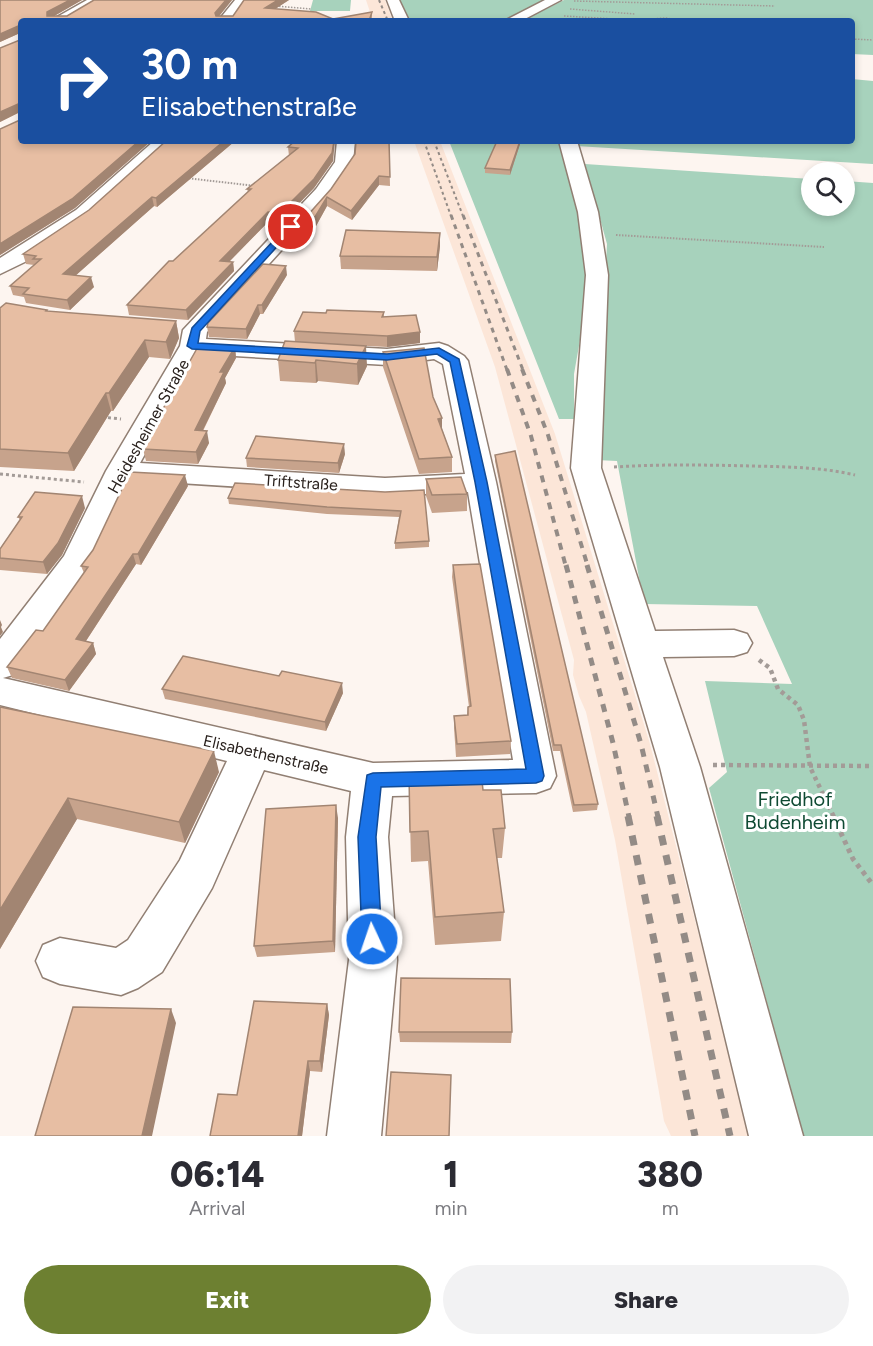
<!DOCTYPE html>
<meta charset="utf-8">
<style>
body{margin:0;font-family:Figtree,sans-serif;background:#f2f2f3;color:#2b2b33;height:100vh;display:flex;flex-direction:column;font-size:22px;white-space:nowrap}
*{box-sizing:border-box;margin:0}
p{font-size:20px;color:#7c7c81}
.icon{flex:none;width:33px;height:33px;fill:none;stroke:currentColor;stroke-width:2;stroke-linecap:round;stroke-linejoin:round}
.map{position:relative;height:1136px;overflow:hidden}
.details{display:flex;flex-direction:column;background:#fff;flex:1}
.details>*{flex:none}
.top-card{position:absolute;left:18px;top:18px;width:837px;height:126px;border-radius:6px;box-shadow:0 3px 9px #0003;background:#1a4fa0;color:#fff;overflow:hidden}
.buttons{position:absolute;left:801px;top:162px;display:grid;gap:12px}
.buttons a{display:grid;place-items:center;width:54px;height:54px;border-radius:50%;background:#fff;box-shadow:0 3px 9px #0003;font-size:30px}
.pin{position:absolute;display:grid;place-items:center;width:51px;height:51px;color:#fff;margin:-26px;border:3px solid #fff;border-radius:50%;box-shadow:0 2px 6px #0007}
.me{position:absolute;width:66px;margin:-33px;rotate:357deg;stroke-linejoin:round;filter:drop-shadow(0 0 4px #0008)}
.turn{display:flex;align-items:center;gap:21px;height:126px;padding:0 24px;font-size:27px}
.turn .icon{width:78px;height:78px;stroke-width:2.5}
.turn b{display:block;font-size:42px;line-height:51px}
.eta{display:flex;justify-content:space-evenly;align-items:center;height:102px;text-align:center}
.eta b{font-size:36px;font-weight:800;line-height:42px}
.primary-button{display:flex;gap:12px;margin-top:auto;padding:12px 24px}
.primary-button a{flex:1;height:69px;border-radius:36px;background:#6d8031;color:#fff;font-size:24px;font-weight:800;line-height:69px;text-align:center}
.primary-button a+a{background:#f2f2f3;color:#2b2b33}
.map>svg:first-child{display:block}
</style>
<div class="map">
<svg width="873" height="1136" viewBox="0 0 873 1136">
<rect width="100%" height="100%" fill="#fdf5f0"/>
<!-- built -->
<g fill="#fce6d8">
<polygon points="366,0 385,0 393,21 373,21"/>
<polygon points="414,141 440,141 555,434 650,744 750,1136 671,1136 664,1121 615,840 586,712 579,696 573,675 574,660 495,367"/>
</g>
<!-- green -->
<g fill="#a7d2bc">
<polygon points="313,0 351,0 350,11 310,11"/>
<polygon points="397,0 549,0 505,21 407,21"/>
<polygon points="564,0 873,0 873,55 852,54 852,21 522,21"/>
<polygon points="852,79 873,81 873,164 576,146 576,141 852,141"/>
<polygon points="449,141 562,141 569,157 587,259 586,306 574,374 574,419 559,419"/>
<polygon points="585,164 811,179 812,206 844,206 845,181 873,183 873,1136 803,1136 709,788 727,772 705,681 792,684 757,606 644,604 617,461 596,460 607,244"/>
</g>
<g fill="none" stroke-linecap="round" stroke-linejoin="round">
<!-- minor casing -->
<g stroke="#917f73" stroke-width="3">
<g id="minor">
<polygon points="87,0 102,0 67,21 50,21"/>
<polygon points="235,0 247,0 232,21 218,21"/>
<polygon points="387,0 399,0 409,21 395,21"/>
<polygon points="545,0 561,0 521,21 504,21"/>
<polygon points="154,141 173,141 90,218 33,258 0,274 0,258 76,210"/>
<path d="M337 141H355L353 162 330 197 207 332 206 339 387 349 439 343 448 346 464 356 468 361 496 482 556 776 550 788 536 793 392 796 388 837 397 960 381 1136H327L349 960 346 837 351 791 264 770 212 888 162 972 138 988 121 995 60 984 43 977 36 961 43 945 60 938 116 948 128 940 180 860 227 761 0 705V639L64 556 106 471 180 346 183 330 316 189 335 162ZM200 354 387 365 434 359 443 364 465 474 385 478 140 463ZM131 480 385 496 468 492 513 760 373 763 3 678 13 675 94 560Z"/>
<polygon points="559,141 577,141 598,212 608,275 601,468 655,631 734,630 747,634 752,643 747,652 734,656 663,657 700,767 803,1136 749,1136 660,767 571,468 586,275 578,212"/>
</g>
</g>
<!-- path-far4 -->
<g stroke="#a39b97" stroke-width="1.5" stroke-dasharray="1.5 1.5" stroke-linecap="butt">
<polyline points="574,1 775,6"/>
<polyline points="276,6 311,9"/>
<polyline points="570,9 635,14"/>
<polyline points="564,16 632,20 666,18 686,21"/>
<polyline points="852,39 873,40"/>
</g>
<!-- path-far3 -->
<g stroke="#a39b97" stroke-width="2" stroke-dasharray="1.5 1.5" stroke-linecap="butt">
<polyline points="186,178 256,186"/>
<polyline points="616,235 824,247"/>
</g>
<!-- path-far2 -->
<g stroke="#a39b97" stroke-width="3" stroke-dasharray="3 3" stroke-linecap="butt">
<polyline points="102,417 121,419"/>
<path d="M614 467C661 464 707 465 753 466 788 467 821 467 855 475"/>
<polyline points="0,474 84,482"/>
</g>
<!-- path-far1 -->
<g stroke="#a39b97" stroke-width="4.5" stroke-dasharray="4 4" stroke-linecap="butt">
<polyline points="759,660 770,668 778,689 798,705 804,720 810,767 834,817"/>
<polyline points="713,765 873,766"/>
</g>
<!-- path -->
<polyline stroke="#a39b97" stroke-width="5" stroke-dasharray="4.5 4.5" stroke-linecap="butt" points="833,816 853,859 873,885"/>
<!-- minor -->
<use href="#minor" fill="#fff" fill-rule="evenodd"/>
<!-- rail-far4 -->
<g stroke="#938b86" stroke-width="2" stroke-dasharray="3 3" stroke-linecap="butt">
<polyline points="379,0 388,21"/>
<polyline points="424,141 451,216"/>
<polyline points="434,141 463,216"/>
</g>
<!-- rail-far3 -->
<g stroke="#938b86" stroke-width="3" stroke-dasharray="5 5" stroke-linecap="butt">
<polyline points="451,215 507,370"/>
<polyline points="463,215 523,370"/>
</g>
<!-- rail-far2 -->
<g stroke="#938b86" stroke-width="4" stroke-dasharray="7 7" stroke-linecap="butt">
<polyline points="507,369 531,436 566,567"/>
<polyline points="522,369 548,435 588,567"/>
</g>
<!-- rail-far1 -->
<g stroke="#938b86" stroke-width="5" stroke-dasharray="8 8" stroke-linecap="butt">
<polyline points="566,565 613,743 629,817"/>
<polyline points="587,565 641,744 658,817"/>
</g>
<!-- rail -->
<g stroke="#938b86" stroke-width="7" stroke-dasharray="10 10" stroke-linecap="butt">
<polyline points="628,816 695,1136"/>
<polyline points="657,816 730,1136"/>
</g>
</g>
<!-- wall -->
<g fill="#c7a38c">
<polygon points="0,0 82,0 54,16 67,16 94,0 232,0 219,16 233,16 244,0 289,0 275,9 316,12 333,19 372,12 372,18 371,21 21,21 21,141 151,141 75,208 0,255 0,129 20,120 20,112 0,122 0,48 20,40 21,33 20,33 0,42"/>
<polygon points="166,141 235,141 157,207 154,206 75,276 94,287 70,310 26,303 24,297 13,295 10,286 34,265 26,264 23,254 89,210"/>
<polygon points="295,141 333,161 314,188 281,222 269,221 230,261 233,262 234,271 188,320 129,315 127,305 248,192 247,189 289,156 288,147"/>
<polygon points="389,141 390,186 379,185 352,220 327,206 316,226 308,225 307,216 331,189 355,154"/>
<polygon points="497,141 521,141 510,175 485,173 485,168"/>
<polygon points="440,233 440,246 437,271 341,269 340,256"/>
<polygon points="287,275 263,314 260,314 247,339 209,337 207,327"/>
<polygon points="0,308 176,321 179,338 170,359 149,357 113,411 111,411 74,471 0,467"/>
<polygon points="384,312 384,317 420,332 420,343 387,347 295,342 294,331 326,313"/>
<polygon points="285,341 367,366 358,385 318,381 316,383 280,381 278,360"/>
<polygon points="235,347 236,358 225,378 226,383 203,431 209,443 198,464 146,461 143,449 161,417 160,414"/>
<polygon points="383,352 433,397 442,429 452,457 452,472 419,474 383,367"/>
<polygon points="345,454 339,473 247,467 246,458"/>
<polygon points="495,455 598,804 597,810 573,812 560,751 553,751 495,461"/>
<polygon points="426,479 467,494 467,511 432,513 426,496"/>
<polygon points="188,486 141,565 136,564 86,641 93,643 96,654 69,691 12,678 7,667 43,631 84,573 81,566"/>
<polygon points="385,492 429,541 429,547 395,549 395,543 399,517 327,514 229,504 228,498"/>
<polygon points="85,508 62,555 47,574 0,570 0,549 20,520 18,517"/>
<polygon points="453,565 511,741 510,754 456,757 454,728 454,716 467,715 468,707 469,707 452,577"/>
<polygon points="162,689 343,693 326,731 165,699"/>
<polygon points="0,707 219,772 185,843 77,819 0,949"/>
<polygon points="409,775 483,790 505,828 502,858 497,858 504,912 501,941 435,945 428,861 411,862"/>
<polygon points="338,818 335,952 257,957 254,946"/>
<polygon points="327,1004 329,1015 322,1072 310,1071 302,1136 210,1136 237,1095"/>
<polygon points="399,1032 512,1032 511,1043 400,1042"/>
</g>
<!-- shaded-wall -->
<g fill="#a28572">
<polygon points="70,0 82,0 49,19 47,16 47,12"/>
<polygon points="226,0 232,0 216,20 215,13"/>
<polygon points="278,0 289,0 266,15 265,8"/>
<polygon points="18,26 20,33 0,42 0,34"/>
<polygon points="18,104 20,112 0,122 0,112"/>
<polygon points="139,141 151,141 75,208 0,255 0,244"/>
<polygon points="224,141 235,141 157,207 156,198"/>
<polygon points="334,141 335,141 333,161 314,188 281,222 280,213"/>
<polygon points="520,141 521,141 510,175 510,170"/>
<polygon points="379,176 379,185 352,220 351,211"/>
<polygon points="152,197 154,206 66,284 63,274"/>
<polygon points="327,197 327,206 316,226 315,217"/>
<polygon points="268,212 269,221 221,270 220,261"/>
<polygon points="440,233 440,246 437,271 437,257"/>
<polygon points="233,262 234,271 188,320 186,310"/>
<polygon points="286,266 287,275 263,314 262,305"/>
<polygon points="91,277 94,287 70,310 67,300"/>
<polygon points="258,305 260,314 247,339 246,329"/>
<polygon points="176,321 179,338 170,359 166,342"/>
<polygon points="420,332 420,343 387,347 387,336"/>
<polygon points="145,340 149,357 113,411 109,393"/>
<polygon points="366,346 367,366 358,385 357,364"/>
<polygon points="235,347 236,358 225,378 226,383 197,442 195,430 220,372"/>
<polygon points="316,360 318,381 316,383 315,363"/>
<polygon points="106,393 111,411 74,471 68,453"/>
<polygon points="442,418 442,433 438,419"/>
<polygon points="207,431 209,443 198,464 196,452"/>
<polygon points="344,444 345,454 339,473 338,463"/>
<polygon points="185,475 188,486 141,565 138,554"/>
<polygon points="82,496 85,508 62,555 47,574 43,562"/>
<polygon points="133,554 136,564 80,650 76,639"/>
<polygon points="0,620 2,625 1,627 3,632 0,636"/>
<polygon points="93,643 96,654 69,691 65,680"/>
<polygon points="342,683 343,693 326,731 325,722"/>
<polygon points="214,751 219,772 185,843 179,822"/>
<polygon points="68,798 77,819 0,949 0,910"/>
<polygon points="336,805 338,818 335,952 333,941"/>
<polygon points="327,1004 329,1015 322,1072 320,1061"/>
<polygon points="171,1009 176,1023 152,1136 142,1136"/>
<polygon points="308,1061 310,1071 302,1136 298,1136"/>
</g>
<!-- building -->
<g fill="#e7bea3" stroke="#a28572" stroke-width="1.5">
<polygon points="0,0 70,0 47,12 47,16 67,16 94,0 226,0 215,13 216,16 233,16 244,0 278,0 265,8 316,12 333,19 372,12 369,21 21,21 21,28 18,26 0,34"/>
<polygon points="21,32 21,141 139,141 72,199 0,244 0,129 20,120 21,105 18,104 0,112 0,48 20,40"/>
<polygon points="166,141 224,141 156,198 152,197 63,274 91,277 67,300 23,294 29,288 10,286 41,259 33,259 36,256 23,254 89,210"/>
<polygon points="295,141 334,141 332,153 314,179 280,213 268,212 220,261 233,262 186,310 127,305 169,261 173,261 251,189 247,189 298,148 288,147"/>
<polygon points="356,141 389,141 390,177 379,176 351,211 327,197 315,217 307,216 331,189 355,154"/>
<polygon points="497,141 520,141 510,170 485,168"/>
<polygon points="346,230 440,233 437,257 340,256"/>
<polygon points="263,264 286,266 262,305 258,305 246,329 207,327 208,323"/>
<polygon points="6,303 47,310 46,311 176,321 166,342 145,340 109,393 106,393 68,453 0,449 0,308"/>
<polygon points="327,310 384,312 382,317 416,315 420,332 387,336 294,331 303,312 326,313"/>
<polygon points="285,341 366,346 357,364 316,360 315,363 278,360"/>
<polygon points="199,345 235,347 220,372 224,372 195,430 207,431 196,452 143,449 163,415 160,414"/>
<polygon points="424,348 433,397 442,418 438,419 452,457 419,459 383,352"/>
<polygon points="256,436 344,444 338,463 246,458"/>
<polygon points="515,451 598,804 574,805 561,745 554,745 495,455"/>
<polygon points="130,472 185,475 138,554 133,554 76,639 93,643 65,680 7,667 36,630 43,631 88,567 81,566 93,550"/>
<polygon points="461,477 467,494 432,495 426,479"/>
<polygon points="235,483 385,492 424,490 429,541 395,543 401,511 327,507 228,498"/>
<polygon points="35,492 82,496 58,543 43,562 0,558 0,549 22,517 18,517"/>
<polygon points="480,564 511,741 457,744 454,716 468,715 468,707 471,706 453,565"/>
<polygon points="183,656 279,676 282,671 342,683 325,722 162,689"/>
<polygon points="0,707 214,751 179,822 68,798 0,910"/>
<polygon points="481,772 483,790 501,790 505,828 493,829 504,912 435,917 428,831 410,832 409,775"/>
<polygon points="336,805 333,941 254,946 266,809"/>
<polygon points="401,978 510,979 512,1032 399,1032"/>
<polygon points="254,1001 327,1004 320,1061 308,1061 298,1136 210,1136 218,1094 237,1095"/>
<polygon points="73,1007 171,1009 142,1136 35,1136"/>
<polygon points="391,1072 451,1075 449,1136 386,1136"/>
</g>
<!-- route -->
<polygon fill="#1a73e8" stroke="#114b97" stroke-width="1.5" points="288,225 295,227 200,331 198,343 387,354 439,348 459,359 487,482 544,776 542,781 536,783 381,787 376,837 382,939 379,946 372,948 365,946 362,939 358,837 367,775 373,773 526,769 475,482 450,362 437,354 387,360 192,349 187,346 192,328"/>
<g text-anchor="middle" stroke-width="6" stroke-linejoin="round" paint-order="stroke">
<!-- street labels -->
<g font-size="16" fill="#29211d" stroke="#fff">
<text transform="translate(148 426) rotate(-61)" y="6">Heidesheimer Straße</text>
<text transform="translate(301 482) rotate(4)" y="6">Triftstraße</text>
<text transform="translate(266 754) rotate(13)" y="6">Elisabethenstraße</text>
</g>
<!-- near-park labels -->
<g font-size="20" fill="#0f4a33" stroke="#fff">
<text x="795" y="806">Friedhof<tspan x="795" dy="23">Budenheim</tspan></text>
</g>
</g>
</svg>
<div class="buttons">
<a><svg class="icon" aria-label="search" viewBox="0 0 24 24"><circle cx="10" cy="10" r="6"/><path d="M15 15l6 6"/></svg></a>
</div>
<div class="pin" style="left:291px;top:227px;background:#d93025"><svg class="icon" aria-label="arrive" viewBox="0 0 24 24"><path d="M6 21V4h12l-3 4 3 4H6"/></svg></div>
<svg class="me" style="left:372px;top:939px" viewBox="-20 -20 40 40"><circle r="17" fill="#1a73e8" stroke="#fff" stroke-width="3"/><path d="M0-11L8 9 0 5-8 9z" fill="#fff"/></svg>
<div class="top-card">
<div class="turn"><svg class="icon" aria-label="right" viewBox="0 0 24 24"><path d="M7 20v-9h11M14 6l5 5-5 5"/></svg><div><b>30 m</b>Elisabethenstraße</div></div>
</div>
</div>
<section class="details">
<div class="eta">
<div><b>06:14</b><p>Arrival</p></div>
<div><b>1</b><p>min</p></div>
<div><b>380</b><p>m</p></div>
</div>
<div class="primary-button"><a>Exit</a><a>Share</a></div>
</section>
